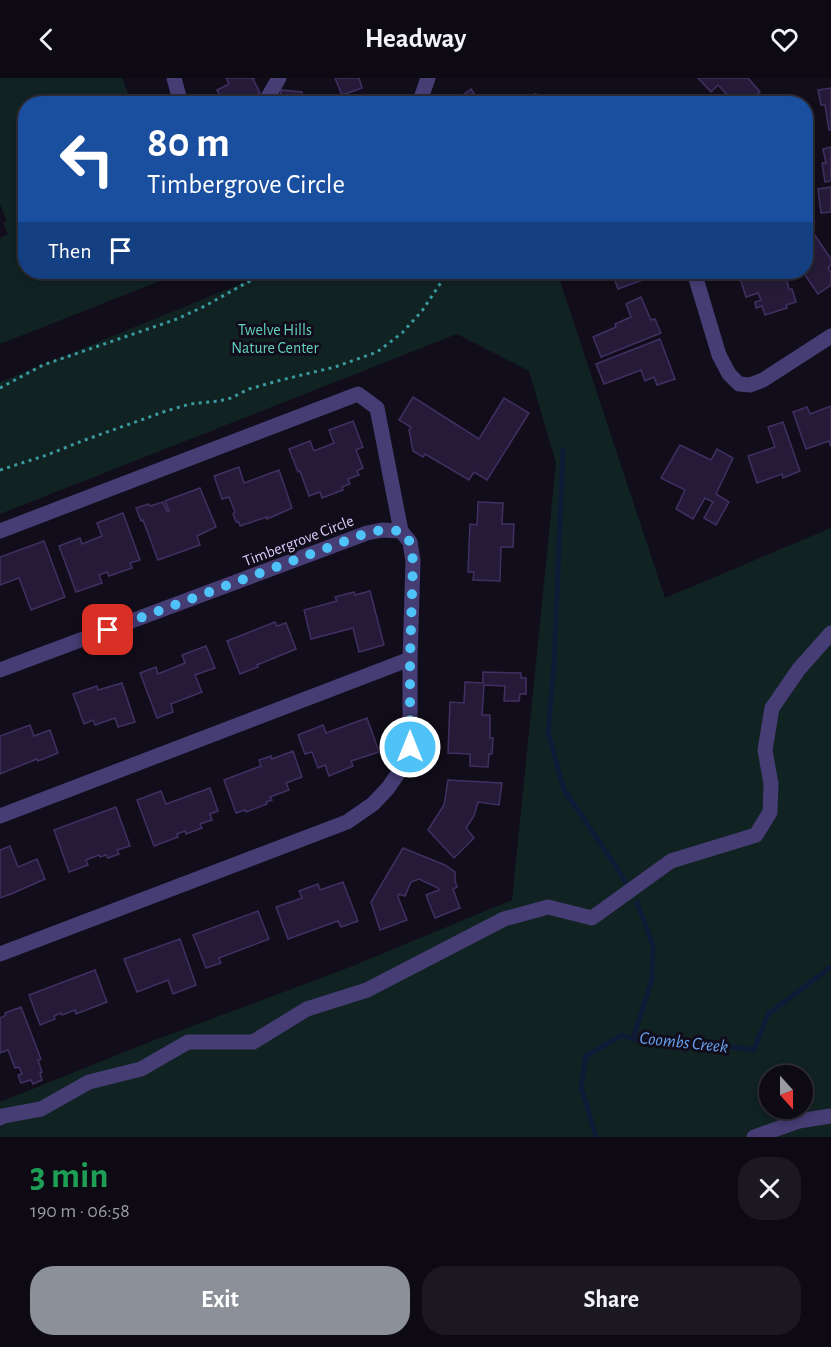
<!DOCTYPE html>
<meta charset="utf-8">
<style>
body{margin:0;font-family:"Alegreya Sans",sans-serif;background:#1b1822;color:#f1f3f6;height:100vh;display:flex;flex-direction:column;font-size:22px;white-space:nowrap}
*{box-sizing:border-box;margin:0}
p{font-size:20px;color:#9a9aa0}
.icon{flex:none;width:33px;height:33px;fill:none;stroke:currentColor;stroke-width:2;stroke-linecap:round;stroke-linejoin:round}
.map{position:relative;height:1059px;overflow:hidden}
.details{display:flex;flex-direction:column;background:#0d0a14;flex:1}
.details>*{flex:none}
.top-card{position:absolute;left:18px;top:18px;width:795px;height:183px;border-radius:24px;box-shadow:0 3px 9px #0003,0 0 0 2px #2d2b34;background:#1a4fa0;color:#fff;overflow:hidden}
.needle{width:39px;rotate:159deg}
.buttons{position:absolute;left:759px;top:987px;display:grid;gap:12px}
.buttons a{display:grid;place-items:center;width:54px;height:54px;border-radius:50%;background:#0d0a14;box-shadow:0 3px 9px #0003,0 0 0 2px #2d2b34;font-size:30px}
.pin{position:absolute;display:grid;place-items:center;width:51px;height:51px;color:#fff;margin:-26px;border-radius:12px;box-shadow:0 3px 9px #0006}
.me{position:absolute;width:66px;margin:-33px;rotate:0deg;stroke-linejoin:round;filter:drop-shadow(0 0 4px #0008)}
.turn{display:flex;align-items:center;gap:21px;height:126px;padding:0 30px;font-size:27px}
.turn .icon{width:78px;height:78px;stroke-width:2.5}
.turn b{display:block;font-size:42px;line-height:51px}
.then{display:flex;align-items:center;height:57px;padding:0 30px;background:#0003;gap:12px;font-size:22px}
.round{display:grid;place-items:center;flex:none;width:63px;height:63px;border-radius:24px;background:#1b1822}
.summary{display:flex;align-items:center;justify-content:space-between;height:102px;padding:0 30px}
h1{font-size:36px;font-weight:600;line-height:45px;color:#1e9e55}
.action{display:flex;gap:12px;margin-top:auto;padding:12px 30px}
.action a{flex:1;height:69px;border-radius:24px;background:#8c9099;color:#fff;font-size:24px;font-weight:600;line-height:69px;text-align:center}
.action a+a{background:#1b1822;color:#f1f3f6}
header{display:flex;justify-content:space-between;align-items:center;height:78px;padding:0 30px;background:#0d0a14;font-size:27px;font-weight:600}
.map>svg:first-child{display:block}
</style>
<header><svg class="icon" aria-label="back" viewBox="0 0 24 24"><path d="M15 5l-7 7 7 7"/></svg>Headway<svg class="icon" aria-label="heart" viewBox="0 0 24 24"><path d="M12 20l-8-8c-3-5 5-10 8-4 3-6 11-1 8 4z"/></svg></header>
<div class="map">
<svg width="831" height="1059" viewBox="0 0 831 1059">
<rect width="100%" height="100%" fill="#110d1a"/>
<!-- green -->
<g fill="#112223" fill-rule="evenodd">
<polygon points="0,0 122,0 132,25 26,26 26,194 183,194 0,266 0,160 8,156 3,145 7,143 0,126"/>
<path d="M266 194H557L665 520 831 450V1059H0V1024L152 963 350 889 512 822 556 385 529 293 457 256 0 436V304L255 200ZM770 998H802V1030H770Z"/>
</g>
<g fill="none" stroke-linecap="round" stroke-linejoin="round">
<!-- stream -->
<g stroke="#0f1a37" stroke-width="5">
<polyline points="563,372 554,587 548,654 564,712 617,790 625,804"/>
<polyline points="633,961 652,901 653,867 637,824"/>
<polyline points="596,1059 581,1009 586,978 622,957 633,961 699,965 754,972 768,936 831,889"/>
</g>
</g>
<!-- building -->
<g fill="#251b39" stroke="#403062" stroke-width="1.5">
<polygon points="226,0 255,0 253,1 260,15 254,18 256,21 247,26 224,26 217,12 229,6"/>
<polygon points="335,0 359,0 362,10 342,17"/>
<polygon points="698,0 748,0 760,14 748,26 736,26 718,7 711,14"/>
<polygon points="831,10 831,52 829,52 825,27 821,27 818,12"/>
<polygon points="471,11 481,26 457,26 455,23"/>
<polygon points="281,12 302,14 301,26 280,26"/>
<polygon points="535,16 586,26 533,26"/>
<polygon points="831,69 831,103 825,104 822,85 826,85 823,71"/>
<polygon points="831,109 831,134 821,135 818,111"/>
<polygon points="806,144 831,181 831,187 828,190 831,195 831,207 818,216 803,194 806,194"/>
<polygon points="605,194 653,194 654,195 647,197 648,200 618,211 613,197 607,200"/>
<polygon points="750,194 785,194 789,211 792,211 796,224 786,227 787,230 765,237 762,228 756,230 755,224 761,222 758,215 746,219 739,197"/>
<polygon points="641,219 651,242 655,241 661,255 601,279 593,259 616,249 615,246 631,239 626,226"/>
<polygon points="660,261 675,301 657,307 654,299 645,303 641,292 604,306 596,286"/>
<polygon points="413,319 479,361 504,320 529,335 487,402 474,394 469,402 425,376 423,379 413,373 409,352 411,349 399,342"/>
<polygon points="831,328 831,369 829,363 806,371 793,334 807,329 810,336"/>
<polygon points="353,343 363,369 356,372 363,390 357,393 359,397 348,401 350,406 342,409 343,412 322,420 320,414 309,418 300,393 298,394 289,371 310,363 314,373 334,365 329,352"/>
<polygon points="783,344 800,393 783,400 782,396 757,405 748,378 775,369 768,349"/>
<polygon points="680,367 711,382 717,371 733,380 716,416 729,424 716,447 704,440 713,424 705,420 693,441 676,431 685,412 661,400"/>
<polygon points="239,389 244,405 279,392 292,430 267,441 267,439 240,448 239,444 236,444 233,436 235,434 229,419 222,421 214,398"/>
<polygon points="200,410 216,449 197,458 200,467 158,482 143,442 141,443 136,430 149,426 150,428 163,424 167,433 169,433 165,423"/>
<polygon points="478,424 503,425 502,446 514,446 513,469 501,469 500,503 473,502 474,494 468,494 470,446 477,447"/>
<polygon points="123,435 140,482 130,485 132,490 109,498 107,494 99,497 102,505 76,514 59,468 80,460 82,466 102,458 97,445"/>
<polygon points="44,463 65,519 31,532 19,500 0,507 0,479"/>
<polygon points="370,513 384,567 359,574 353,550 311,561 304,532 337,523 335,519 354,514 355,517"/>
<polygon points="275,544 277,548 286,545 296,571 257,587 258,589 240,596 227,563"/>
<polygon points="206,568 215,590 195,597 202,614 171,626 173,634 157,640 140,595 156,589 158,596 185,585 182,577"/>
<polygon points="483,594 521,595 521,600 526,600 526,616 520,616 519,623 504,623 505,608 484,607 482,637 490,637 490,660 493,660 492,676 489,676 488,689 470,688 470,676 448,675 450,624 464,625 465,604 483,605"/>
<polygon points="122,605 135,644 118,649 115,640 95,647 93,642 84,646 73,616 97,608 98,612"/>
<polygon points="367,640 379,674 351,683 353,688 329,698 325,687 318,690 312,674 305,676 298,657 323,647 326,655"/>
<polygon points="30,647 34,658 50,652 58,675 38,683 37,681 0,696 0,658"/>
<polygon points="293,673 302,699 286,705 289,712 270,719 272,722 266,724 267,726 246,734 245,732 236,735 224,702 261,688 259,682 271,678 272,681"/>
<polygon points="448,702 502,705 499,727 478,724 474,738 466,750 474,760 454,780 428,752 444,727"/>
<polygon points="210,710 218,733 210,736 212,742 200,746 202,750 186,756 185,753 177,756 178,759 154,768 137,722 161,713 166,726"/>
<polygon points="116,729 130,768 117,772 119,776 108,780 106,777 100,779 99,777 86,782 88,787 69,794 54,752"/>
<polygon points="10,768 18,789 37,781 45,801 11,816 0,820 0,772"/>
<polygon points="403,770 445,787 455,794 455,803 457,809 453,811 460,830 435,840 426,817 439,812 438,810 419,801 411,804 405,818 399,816 398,819 407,842 380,852 371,824"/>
<polygon points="343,804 358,843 341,849 338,843 288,861 276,829 302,820 299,813 318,806 320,812"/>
<polygon points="258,833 269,861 219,880 221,885 206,890 193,857"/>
<polygon points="180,861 196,907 173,916 168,902 137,914 124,881"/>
<polygon points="95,892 107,924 76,936 75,932 62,937 61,935 54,938 55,941 40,947 29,917"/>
<polygon points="21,929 41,981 38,982 42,994 40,995 42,1002 33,1006 31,1002 21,1005 18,997 22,996 19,989 15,990 8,972 0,975 0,940 6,937 5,935"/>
</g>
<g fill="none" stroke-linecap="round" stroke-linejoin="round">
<!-- path -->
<g stroke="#3a9a9f" stroke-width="3" stroke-dasharray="3 4.5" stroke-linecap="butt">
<polyline points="0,310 43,287 177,241 205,228 246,205 271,194"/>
<polyline points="0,392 47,377 82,363 166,333 190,326 219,323 231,320 249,311 281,302 335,289 377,274 402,255 422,233 448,194"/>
</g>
<!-- minor -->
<g stroke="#453d74" stroke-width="15">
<polyline points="174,0 181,26"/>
<polyline points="264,26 279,0"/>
<polyline points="419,26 428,0"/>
<polyline points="694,194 719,277 729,296 739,306 750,307 763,302 831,258"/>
<polyline points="0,453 358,316 377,330 401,453"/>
<polyline points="0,592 367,455 382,452 401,453 410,464 413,483 410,581 410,669 397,697 388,710 373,726 347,744 0,876"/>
<polyline points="0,738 410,581"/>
<polyline points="0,1040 3,1038 41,1031 89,1004 141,991 188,964 253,964 307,931 367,912 504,841 548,829 592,840 671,783 756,757 770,734 771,706 765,672 772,630 799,591 831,555"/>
<polyline points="754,1059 799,1043 831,1038"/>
</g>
</g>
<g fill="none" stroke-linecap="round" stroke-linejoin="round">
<!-- route -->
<polyline stroke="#4fc3f7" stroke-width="10" stroke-dasharray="0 18" points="108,552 367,455 382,452 402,453 410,464 413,483 410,581 410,669"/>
</g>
<g text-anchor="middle" stroke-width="6" stroke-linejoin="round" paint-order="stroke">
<!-- park labels -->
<g font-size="16" fill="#62cfc0" stroke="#110d1a">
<text x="275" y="257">Twelve Hills<tspan x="275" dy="18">Nature Center</tspan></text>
</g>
<!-- street labels -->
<g font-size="16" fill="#d6ccf9" stroke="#110d1a">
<text transform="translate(298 462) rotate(-21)" y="6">Timbergrove Circle</text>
</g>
<!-- water labels -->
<g font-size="18" font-style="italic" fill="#669fed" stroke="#110d1a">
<text transform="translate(684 964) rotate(6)" y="6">Coombs Creek</text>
</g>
</g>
</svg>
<div class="buttons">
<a><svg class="needle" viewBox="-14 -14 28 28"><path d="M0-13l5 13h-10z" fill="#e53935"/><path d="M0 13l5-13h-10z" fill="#9a9aa0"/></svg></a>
</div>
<div class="pin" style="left:108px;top:552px;background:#d93025"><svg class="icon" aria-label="arrive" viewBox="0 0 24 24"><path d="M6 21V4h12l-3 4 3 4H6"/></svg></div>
<svg class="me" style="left:410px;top:669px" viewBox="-20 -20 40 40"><circle r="17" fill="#4fc3f7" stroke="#fff" stroke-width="3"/><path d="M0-11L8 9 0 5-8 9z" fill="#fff"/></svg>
<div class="top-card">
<div class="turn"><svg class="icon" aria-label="left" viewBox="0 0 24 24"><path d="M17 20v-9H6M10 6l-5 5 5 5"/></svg><div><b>80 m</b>Timbergrove Circle</div></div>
<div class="then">Then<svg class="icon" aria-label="arrive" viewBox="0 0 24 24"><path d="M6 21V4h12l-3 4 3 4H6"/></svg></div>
</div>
</div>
<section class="details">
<div class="summary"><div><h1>3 min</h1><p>190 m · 06:58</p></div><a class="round"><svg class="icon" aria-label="close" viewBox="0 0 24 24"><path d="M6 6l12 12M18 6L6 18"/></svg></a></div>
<div class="action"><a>Exit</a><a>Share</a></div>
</section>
